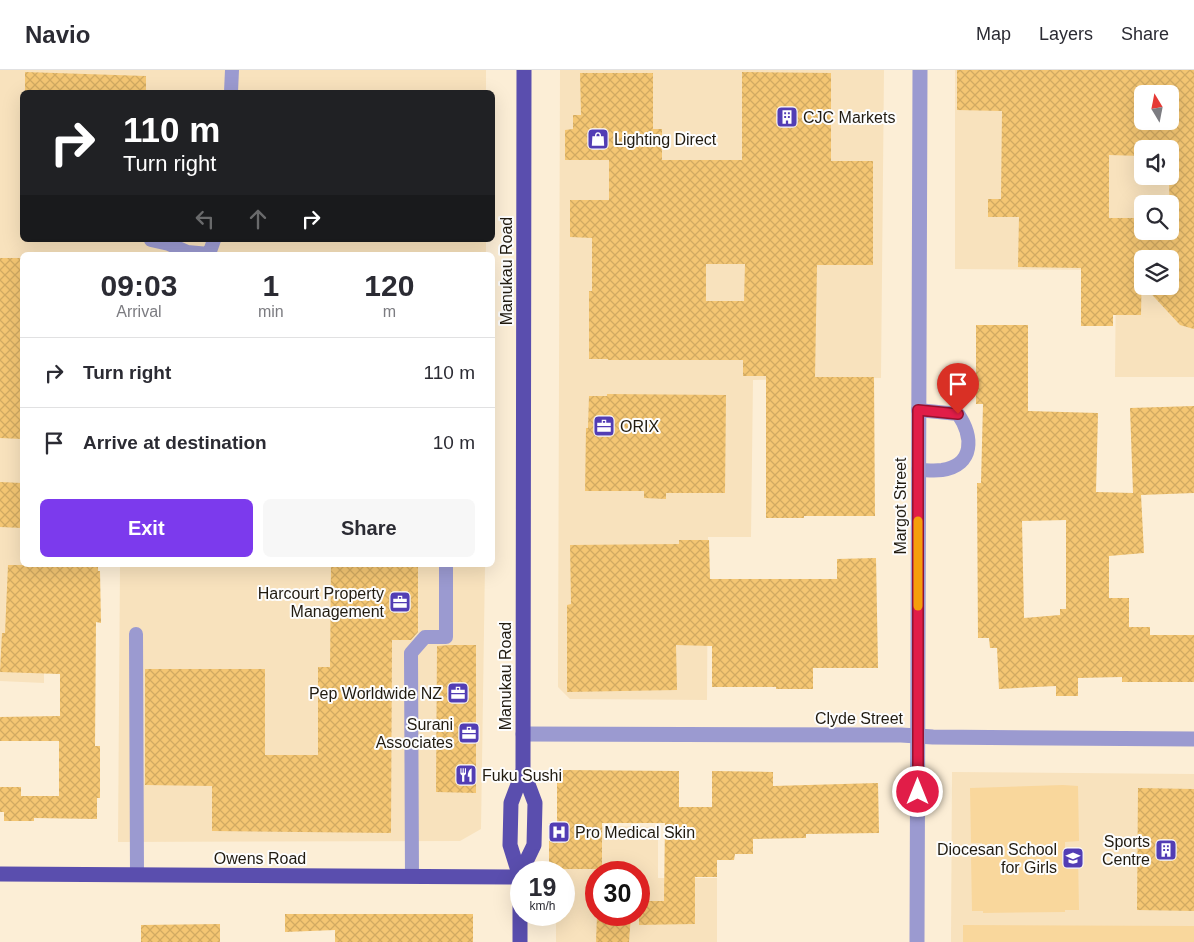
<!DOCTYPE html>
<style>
body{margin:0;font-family:Arial,sans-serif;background:#f7f7f7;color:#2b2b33;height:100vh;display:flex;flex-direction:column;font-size:19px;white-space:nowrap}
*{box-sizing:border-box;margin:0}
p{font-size:16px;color:#7c7c81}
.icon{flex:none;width:28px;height:28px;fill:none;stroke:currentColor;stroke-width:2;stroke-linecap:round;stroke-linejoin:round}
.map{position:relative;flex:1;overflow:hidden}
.panel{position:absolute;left:20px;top:182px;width:475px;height:315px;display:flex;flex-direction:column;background:#fff;border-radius:8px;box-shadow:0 5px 20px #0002}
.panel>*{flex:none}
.top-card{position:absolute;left:20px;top:20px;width:475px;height:152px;border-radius:8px;box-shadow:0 5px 20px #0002;background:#202124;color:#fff;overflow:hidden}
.needle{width:32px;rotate:350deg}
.tools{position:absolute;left:1134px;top:15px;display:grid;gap:10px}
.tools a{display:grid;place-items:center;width:45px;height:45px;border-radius:8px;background:#fff;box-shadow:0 5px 20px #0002;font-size:25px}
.speed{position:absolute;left:510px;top:791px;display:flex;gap:10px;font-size:25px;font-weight:700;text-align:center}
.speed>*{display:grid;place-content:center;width:65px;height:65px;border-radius:50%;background:#fff;box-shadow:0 5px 20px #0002;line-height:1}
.speed small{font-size:12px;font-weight:400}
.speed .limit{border:8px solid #d22;background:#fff;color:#111}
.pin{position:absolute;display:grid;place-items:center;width:42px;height:42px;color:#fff;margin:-51px -21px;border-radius:50% 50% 50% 0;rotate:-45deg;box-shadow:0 0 5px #0007}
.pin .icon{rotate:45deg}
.me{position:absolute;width:55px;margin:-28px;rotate:0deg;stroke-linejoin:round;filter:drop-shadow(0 0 4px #0008)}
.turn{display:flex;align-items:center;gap:18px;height:105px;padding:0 20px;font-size:22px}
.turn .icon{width:65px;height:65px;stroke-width:2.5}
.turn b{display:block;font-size:35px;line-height:42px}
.lanes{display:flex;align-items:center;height:48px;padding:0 20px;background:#0003;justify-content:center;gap:25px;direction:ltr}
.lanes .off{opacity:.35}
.eta{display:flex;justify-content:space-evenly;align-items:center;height:85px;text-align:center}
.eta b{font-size:30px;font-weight:700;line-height:35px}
.primary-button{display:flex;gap:10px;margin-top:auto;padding:10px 20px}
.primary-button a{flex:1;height:58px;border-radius:8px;background:#7c3aed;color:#fff;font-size:20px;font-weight:700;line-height:58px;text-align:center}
.primary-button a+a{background:#f7f7f7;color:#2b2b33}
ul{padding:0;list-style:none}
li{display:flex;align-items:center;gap:15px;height:70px;padding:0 20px;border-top:1px solid #e1e1e2}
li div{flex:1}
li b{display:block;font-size:19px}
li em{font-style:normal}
header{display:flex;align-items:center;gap:30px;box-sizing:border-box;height:70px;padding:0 25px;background:#fff;border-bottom:1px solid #e1e1e2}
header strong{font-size:24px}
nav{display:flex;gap:28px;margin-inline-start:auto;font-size:18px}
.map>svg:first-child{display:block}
</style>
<header>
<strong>Navio</strong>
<nav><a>Map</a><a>Layers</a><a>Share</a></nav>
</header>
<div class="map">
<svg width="1194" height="872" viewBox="0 0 1194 872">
<defs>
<pattern id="building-cross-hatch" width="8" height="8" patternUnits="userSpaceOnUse" patternTransform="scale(1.25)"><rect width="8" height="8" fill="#f4c673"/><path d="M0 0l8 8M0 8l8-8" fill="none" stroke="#d1aa62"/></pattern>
</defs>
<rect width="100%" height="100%" fill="#fceed6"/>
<!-- built -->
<g fill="#f8e2bd" fill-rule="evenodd">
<polygon points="0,0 486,0 486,22 22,22 22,170 486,170 486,185 22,185 22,495 44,495 44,613 0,611"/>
<polygon points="560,0 884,0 881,308 753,310 751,467 708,467 707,630 570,629 558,617"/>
<path d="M955 0H1194V307H1115L1116 200 955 199ZM1142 24H1170V51H1142ZM1142 79H1170V106H1142ZM1142 134H1170V161H1142ZM1142 189H1170V216H1142Z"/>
<polygon points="120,495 485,495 481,759 460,771 118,772"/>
<polygon points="952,702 1194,704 1194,872 951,872"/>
<path d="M556 755 658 757V808H717V872H556V845H564V802H556ZM596 802H639V845H596Z"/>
</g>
<!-- grass -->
<g fill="#f9d79c">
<polygon points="1063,715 1078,716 1079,771 1065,772 1065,784 1078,784 1079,840 1065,840 1065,842 983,843 983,841 972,841 971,786 982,786 982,773 971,773 970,718"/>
<polygon points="963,855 1194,856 1194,872 963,872"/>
</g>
<!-- building -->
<g fill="url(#building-cross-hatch)" fill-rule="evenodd">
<path d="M957 0H1194V259L1180 255 1144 216H1170V189H1142L1141 245H1113V256H1081V198L1018 197 1019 147H988V129H1001L1002 41 957 40ZM1142 24H1170V51H1142ZM1142 79H1170V106H1169L1170 161H1142V148H1109V85L1142 86Z"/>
<polygon points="25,2 146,6 146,22 25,22"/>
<path d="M742 2 831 3V91H873V195H817L815 307H874L875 446H804V448H766V306H743V290H608V289H589V221H592V168L570 167V130H609V90H565V60L573 59V45H581L580 3H653V59H662V90H742ZM706 194H745L744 231H706Z"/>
<polygon points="0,188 22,188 22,369 0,368"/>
<path d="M976 255H1028V341L1098 343 1096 422 1133 423 1130 338 1194 336V423L1141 425 1144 483 1109 486V528H1129V557H1150V565H1194V612H1122V607L1078 608V626H1056V616L999 619 997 578H990L989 568H978L977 413H981L983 334H976ZM1066 450V539H1060V545L1024 548 1022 451Z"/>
<polygon points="607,324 726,325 725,423 666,423 666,429 644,428 644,421 585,421 586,358 588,358 589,326 607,326"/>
<polygon points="0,412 22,413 22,458 0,457"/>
<polygon points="679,470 709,470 710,509 837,509 837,489 876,488 878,598 813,598 813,619 776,619 776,617 712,617 712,576 676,575 677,620 567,622 567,535 571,534 570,475 679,474"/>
<polygon points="8,495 98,495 98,501 100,501 101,553 96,552 95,676 100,676 100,728 97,728 97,749 34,748 34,751 4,751 4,742 0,742 0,717 21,717 21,726 59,726 59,671 0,671 0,647 60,646 60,604 0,602 2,563 5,563"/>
<polygon points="331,495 418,495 418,562 411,570 392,570 391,763 212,761 212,716 145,715 145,599 265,599 265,685 318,685 318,597 330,597"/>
<polygon points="450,575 476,575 476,723 436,722 437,576"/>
<polygon points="563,700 679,701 679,737 712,737 712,701 773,702 773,716 878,713 879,763 806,764 806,768 753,769 753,784 735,784 734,790 717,790 717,807 695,807 695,854 639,855 639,831 664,831 665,753 602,753 602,799 549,799 549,753 557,753 557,706"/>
<polygon points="1138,718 1194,719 1194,841 1137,840"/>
<polygon points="285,844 473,844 473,872 335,872 335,860 285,862"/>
<polygon points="597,845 631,845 629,872 596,872"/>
<polygon points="220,854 220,872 141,872 141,855"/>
</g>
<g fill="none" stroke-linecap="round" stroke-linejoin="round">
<!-- lane -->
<g stroke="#9b9ad0" stroke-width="14">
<polyline points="231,22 232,0"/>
<polyline points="151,170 169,174 187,182 209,184 214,170"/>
<path d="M918 400C926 400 934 401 942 400 975 395 973 366 958 344L918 340"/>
<polyline points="136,564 137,805"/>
<polyline points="412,806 411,583 425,567 446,567 446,495"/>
</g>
<!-- street -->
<g stroke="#9b9ad0" stroke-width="15">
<polyline points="523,664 901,665 933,667 1194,669"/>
<polyline points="917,872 920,0"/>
</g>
<!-- primary -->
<g stroke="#5a4eae" stroke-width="15">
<polyline points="521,802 534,775 535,733 523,701"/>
<polyline points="0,804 520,807"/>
<polyline points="520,872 520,807 510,775 511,733 523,701 524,0"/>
</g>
</g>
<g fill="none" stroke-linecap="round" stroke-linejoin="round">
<!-- route casing -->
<g stroke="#92132f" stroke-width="12">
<polyline id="route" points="918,722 918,340 958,344"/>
</g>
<!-- route -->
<use href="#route" stroke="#e11d48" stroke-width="9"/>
<!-- slow -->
<polyline stroke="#f59e0b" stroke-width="9" points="918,536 918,451"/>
</g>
<!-- icons -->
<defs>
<g id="building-square" transform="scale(1.125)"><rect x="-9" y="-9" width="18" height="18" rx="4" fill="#523db4" stroke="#fdfdfd"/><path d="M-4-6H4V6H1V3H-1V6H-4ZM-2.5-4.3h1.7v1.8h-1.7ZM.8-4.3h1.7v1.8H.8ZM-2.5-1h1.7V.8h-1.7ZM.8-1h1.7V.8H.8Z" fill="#fff"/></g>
<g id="shop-square" transform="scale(1.125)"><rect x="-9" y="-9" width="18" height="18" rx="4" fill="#523db4" stroke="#fdfdfd"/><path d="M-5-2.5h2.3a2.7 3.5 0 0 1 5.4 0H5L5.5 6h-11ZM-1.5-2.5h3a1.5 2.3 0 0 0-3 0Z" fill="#fff"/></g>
<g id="office-square" transform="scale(1.125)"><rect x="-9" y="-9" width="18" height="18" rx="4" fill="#523db4" stroke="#fdfdfd"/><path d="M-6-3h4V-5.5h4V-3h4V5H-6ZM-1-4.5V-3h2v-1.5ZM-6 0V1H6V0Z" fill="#fff"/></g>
<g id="restaurant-square" transform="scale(1.125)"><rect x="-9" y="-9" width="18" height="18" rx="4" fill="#523db4" stroke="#fdfdfd"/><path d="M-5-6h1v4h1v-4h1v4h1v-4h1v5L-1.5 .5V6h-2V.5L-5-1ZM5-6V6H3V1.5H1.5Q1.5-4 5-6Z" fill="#fff"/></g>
<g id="hospital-square" transform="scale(1.125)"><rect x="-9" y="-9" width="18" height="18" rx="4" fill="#523db4" stroke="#fdfdfd"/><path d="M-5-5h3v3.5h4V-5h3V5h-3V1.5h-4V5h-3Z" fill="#fff"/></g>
<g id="school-square" transform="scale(1.125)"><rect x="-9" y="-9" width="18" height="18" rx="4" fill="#523db4" stroke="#fdfdfd"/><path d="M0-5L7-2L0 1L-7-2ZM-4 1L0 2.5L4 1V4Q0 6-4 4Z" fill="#fff"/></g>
</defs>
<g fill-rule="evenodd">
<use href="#building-square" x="787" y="47"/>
<use href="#shop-square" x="598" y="69"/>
<use href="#office-square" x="604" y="356"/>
<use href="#office-square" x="400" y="532"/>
<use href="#office-square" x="458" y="623"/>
<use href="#office-square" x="469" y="663"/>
<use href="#restaurant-square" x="466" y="705"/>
<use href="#hospital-square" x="559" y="762"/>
<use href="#building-square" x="1166" y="780"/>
<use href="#school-square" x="1073" y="788"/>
</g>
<g text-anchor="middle" stroke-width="4" stroke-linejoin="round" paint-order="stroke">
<!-- poi labels -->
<g font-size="16" fill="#211b10" stroke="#fdfdfd" text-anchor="start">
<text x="803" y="53">CJC Markets</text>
<text x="614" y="75">Lighting Direct</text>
<text x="620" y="362">ORIX</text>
<text x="384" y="529" text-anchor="end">Harcourt Property<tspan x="384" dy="18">Management</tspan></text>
<text x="442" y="629" text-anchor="end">Pep Worldwide NZ</text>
<text x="453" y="660" text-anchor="end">Surani<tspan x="453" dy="18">Associates</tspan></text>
<text x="482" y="711">Fuku Sushi</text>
<text x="575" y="768">Pro Medical Skin</text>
<text x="1150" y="777" text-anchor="end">Sports<tspan x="1150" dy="18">Centre</tspan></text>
<text x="1057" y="785" text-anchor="end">Diocesan School<tspan x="1057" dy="18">for Girls</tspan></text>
</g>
<!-- street labels -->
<g font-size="16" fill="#211b10" stroke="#fdfdfd">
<text transform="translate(506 201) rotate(-90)" y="6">Manukau Road</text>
<text transform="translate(900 436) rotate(-90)" y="6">Margot Street</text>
<text transform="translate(505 606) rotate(-90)" y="6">Manukau Road</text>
<text x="859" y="654">Clyde Street</text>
<text x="260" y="794">Owens Road</text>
</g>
</g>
</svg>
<div class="tools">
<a><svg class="needle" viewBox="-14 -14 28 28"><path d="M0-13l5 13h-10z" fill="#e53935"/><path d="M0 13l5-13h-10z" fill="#7c7c81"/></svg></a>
<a><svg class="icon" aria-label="sound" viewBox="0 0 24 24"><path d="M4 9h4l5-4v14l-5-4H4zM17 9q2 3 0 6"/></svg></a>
<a><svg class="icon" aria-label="search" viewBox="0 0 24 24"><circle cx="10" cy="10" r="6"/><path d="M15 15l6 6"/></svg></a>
<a><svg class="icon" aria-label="layers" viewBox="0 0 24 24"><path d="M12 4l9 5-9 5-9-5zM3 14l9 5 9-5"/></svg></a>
</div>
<div class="speed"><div>19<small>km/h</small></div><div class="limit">30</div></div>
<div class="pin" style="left:958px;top:344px;background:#d93025"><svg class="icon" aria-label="arrive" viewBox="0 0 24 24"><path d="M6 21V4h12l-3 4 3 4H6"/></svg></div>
<svg class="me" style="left:918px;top:722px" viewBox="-20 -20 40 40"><circle r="17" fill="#e11d48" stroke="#fff" stroke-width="3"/><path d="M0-11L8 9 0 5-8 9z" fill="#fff"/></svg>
<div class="top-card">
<div class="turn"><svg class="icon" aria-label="right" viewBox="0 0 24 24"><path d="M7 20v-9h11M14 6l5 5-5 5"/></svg><div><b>110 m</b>Turn right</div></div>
<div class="lanes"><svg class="icon off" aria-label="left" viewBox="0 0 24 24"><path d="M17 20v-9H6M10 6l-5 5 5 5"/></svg><svg class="icon off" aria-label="ahead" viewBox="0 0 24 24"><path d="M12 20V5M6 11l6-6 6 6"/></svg><svg class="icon" aria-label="right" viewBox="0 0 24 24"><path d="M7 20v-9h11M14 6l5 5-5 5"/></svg></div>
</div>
<section class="panel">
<div class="eta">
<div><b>09:03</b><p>Arrival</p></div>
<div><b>1</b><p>min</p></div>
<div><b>120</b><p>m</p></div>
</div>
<ul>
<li><svg class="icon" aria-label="right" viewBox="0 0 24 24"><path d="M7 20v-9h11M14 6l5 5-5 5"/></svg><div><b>Turn right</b></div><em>110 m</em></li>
<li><svg class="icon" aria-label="arrive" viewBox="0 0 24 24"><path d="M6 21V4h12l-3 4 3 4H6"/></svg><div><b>Arrive at destination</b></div><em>10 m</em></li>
</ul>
<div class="primary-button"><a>Exit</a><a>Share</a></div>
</section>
</div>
